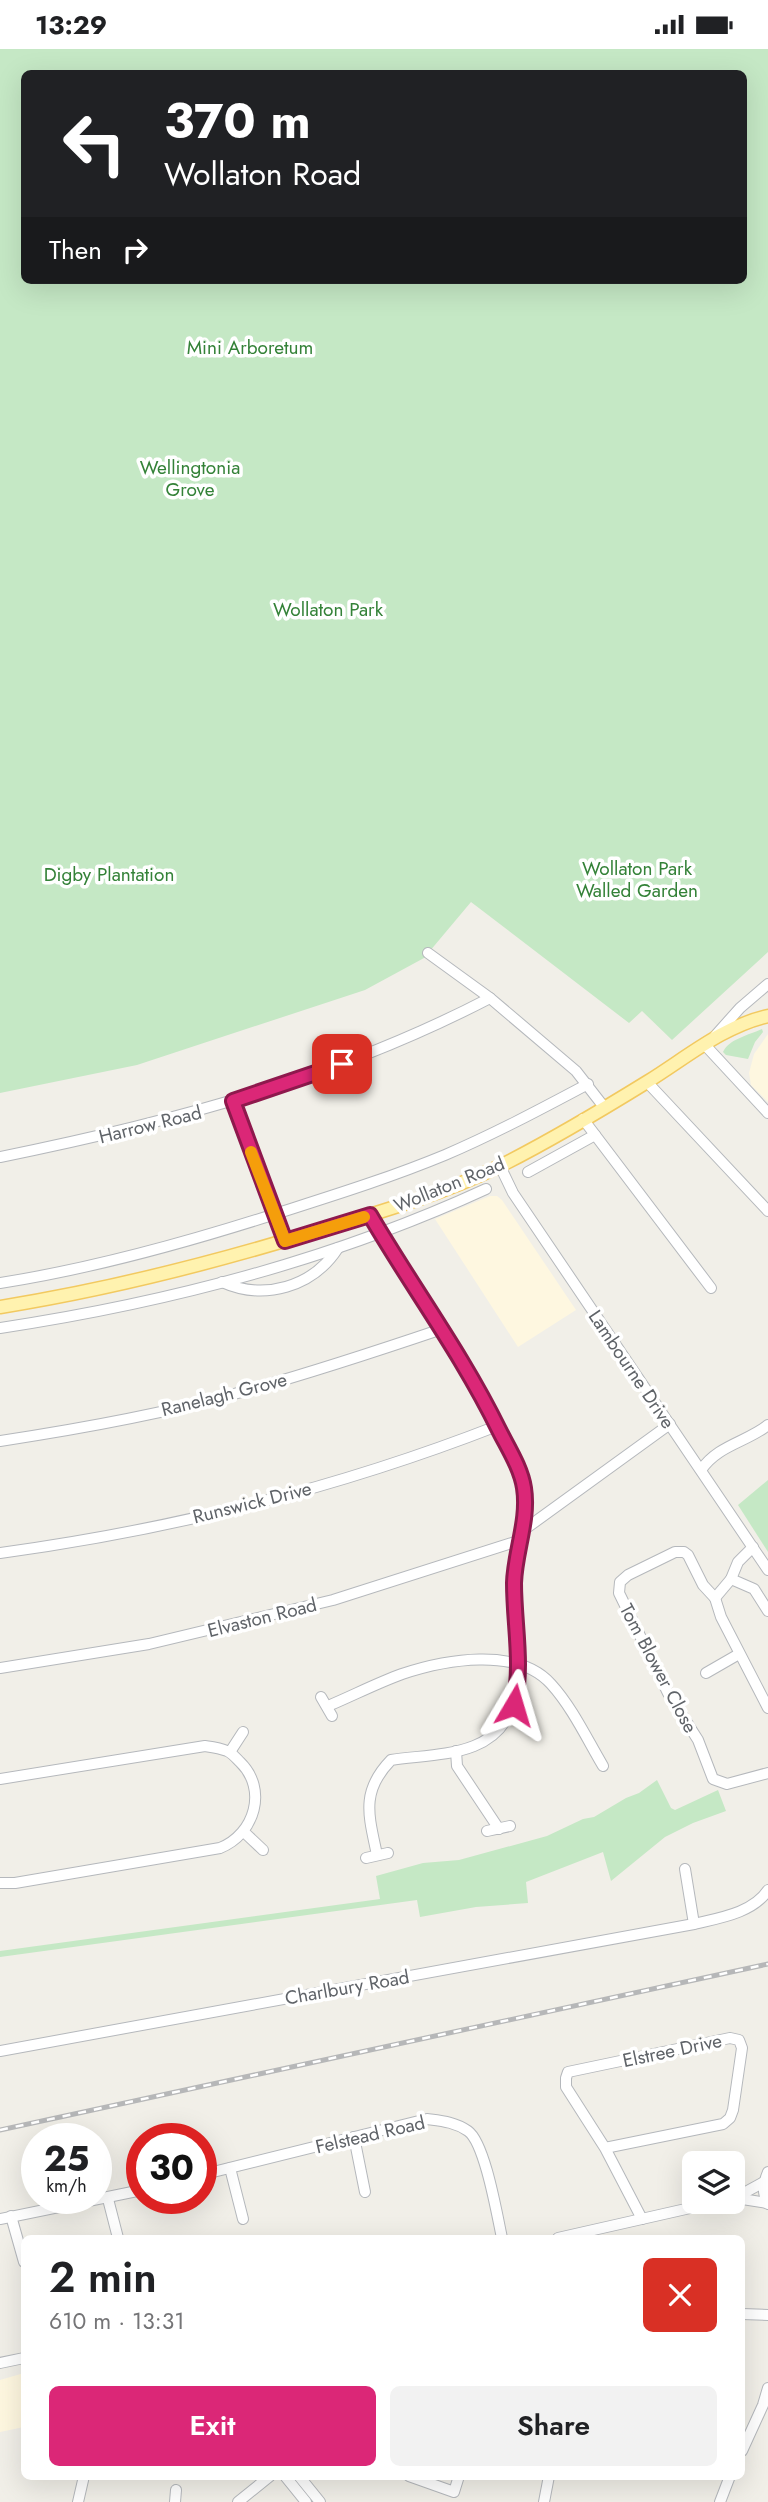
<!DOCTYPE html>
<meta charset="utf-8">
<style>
body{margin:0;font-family:Jost,sans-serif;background:#f2f2f2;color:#202124;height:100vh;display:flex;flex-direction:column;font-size:26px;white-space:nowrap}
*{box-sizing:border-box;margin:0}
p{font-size:23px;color:#757577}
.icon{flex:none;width:38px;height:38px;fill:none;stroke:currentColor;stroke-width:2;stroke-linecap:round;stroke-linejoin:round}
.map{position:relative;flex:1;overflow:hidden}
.panel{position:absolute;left:21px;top:2186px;width:724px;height:245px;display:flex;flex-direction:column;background:#fff;border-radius:10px;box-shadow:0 7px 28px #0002}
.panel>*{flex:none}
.top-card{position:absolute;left:21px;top:21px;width:726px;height:214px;border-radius:10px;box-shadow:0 7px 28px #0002;background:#202124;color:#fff;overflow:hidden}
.fabs{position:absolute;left:682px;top:2102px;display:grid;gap:14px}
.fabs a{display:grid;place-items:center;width:63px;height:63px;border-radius:10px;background:#fff;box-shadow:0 7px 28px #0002;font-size:35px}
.speed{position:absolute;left:21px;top:2074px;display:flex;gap:14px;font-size:35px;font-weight:700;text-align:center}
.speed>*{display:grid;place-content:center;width:91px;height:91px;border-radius:50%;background:#fff;box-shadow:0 7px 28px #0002;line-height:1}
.speed small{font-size:18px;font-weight:400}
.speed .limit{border:10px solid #d22;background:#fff;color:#111}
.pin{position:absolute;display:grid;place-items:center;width:60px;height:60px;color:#fff;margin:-30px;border-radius:14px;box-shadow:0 4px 10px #0006}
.me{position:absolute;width:77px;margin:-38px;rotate:7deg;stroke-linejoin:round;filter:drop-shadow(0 0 5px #0008)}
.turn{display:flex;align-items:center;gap:24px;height:147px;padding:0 28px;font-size:32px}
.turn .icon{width:91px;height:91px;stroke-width:2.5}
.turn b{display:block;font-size:49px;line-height:60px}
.then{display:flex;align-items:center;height:66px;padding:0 28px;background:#0003;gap:14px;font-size:26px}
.round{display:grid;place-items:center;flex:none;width:74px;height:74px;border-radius:10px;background:#f2f2f2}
.summary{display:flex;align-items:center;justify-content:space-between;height:119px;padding:0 28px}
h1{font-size:42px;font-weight:600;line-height:52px}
.action{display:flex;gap:14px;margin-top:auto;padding:14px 28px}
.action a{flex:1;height:80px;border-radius:10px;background:#db2777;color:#fff;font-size:28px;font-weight:600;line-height:80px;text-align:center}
.action a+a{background:#f2f2f2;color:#202124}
.status{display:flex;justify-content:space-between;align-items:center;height:49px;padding:0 35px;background:#fff;direction:ltr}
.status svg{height:19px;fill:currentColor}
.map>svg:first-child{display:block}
</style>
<div class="status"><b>13:29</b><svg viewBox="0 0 49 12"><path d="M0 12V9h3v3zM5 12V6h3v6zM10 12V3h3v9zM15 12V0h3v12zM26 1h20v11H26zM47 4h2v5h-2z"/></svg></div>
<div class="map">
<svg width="768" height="2453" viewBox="0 0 768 2453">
<rect width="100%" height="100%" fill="#f1efe8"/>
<!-- commercial -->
<g fill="#fef7e0">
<polygon points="768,985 768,1053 751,1036 749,1024 754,1005"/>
<polygon points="490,1147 497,1147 502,1151 576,1261 518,1298 435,1170"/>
<polygon points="24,2324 24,2378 0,2383 0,2331"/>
</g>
<!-- green -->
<g fill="#c5e8c5" fill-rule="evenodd">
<path d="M0 0H768V903L672 991 642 962 629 974 471 853 424 909 365 941 137 1016 0 1044ZM24 24H744V231H24Z"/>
<path d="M762 980 763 983 755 993 748 1010 726 1006 723 1003C729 990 749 986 762 980Z"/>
<polygon points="768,1431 768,1503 738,1456"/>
<polygon points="657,1731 671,1759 675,1761 718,1741 726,1762 693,1774 665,1788 611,1832 603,1803 526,1833 528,1854 476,1858 420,1868 417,1851 0,1908 0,1902 380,1850 376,1827 423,1814 459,1811 547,1787 583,1770 594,1768 626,1749 639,1744"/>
</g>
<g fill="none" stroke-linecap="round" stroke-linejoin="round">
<!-- minor casing -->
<g stroke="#b5b8bc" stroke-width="12">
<g id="minor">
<polyline points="428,904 490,949 576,1022 604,1058"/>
<polyline points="715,987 740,959 768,935"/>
<polyline points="705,996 768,1064"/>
<polyline points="647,1033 768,1162"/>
<polyline points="233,1052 285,1192"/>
<polyline points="583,1070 711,1239"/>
<path d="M0 1108C169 1074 336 1029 490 949"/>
<polyline points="500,1117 513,1144 768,1521"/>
<polyline points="528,1123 595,1086"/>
<path d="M370 1166C411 1238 462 1304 498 1379 507 1397 520 1416 524 1437 528 1457 521 1474 518 1494 515 1513 514 1533 514 1552 516 1602 534 1673 474 1697 449 1707 417 1707 391 1711 360 1743 369 1767 377 1806"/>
<path d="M222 1233C264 1252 313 1238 338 1199"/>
<path d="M0 1234C91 1220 181 1195 269 1167 328 1148 387 1130 445 1106 494 1085 541 1060 588 1035"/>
<path d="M0 1279C166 1254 334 1210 486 1140"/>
<path d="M0 1392C79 1380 158 1366 234 1345 305 1326 374 1303 442 1280"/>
<path d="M701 1421C718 1396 747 1393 768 1376"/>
<polyline points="521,1483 670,1375"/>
<polyline points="753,1498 738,1513 731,1530 754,1540 768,1562"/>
<path d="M0 1504C169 1481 338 1439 497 1377"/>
<polyline points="715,1549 731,1530"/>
<polyline points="0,1619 149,1595 333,1551 518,1492"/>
<polyline points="706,1624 739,1605"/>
<polyline points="321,1648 332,1667"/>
<path d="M328 1657C352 1647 377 1634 402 1625 444 1611 517 1597 551 1635 572 1658 587 1690 603 1717"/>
<polyline points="768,1659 721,1568 715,1549 703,1536 688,1506 684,1503 675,1503 628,1526 620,1533 619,1544 668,1644 698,1691 713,1730 727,1735 768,1724"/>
<polyline points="456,1702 457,1717 499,1780"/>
<polyline points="230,1703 243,1683"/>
<path d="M0 1730 205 1697C212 1698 220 1699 227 1702 232 1704 236 1709 240 1713 268 1740 255 1785 220 1799L15 1834H0"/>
<polyline points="487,1782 510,1777"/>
<polyline points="244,1783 263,1801"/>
<polyline points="366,1809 388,1804"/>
<polyline points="685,1820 694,1875"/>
<path d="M0 2002 694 1875C719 1869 753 1864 768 1841"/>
<polyline points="354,2088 365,2143"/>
<polyline points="605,2099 723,2075 730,2069 733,2061 742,1999 739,1991 730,1989 568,2023 566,2029 566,2038 605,2099 642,2170"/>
<polyline points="230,2119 243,2170"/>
<path d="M768 2123C763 2135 762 2144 768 2155"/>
<path d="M201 2126 427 2070C442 2072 455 2073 468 2082 485 2094 497 2166 502 2189"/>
<polyline points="736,2149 767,2154"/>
<polyline points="108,2150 118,2189"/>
<polyline points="733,2150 764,2133"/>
<polyline points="11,2167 24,2213"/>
<polyline points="0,2170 142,2141"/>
<polyline points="558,2189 721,2152"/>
<polyline points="742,2265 768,2266"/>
<polyline points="0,2314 24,2309"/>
<polyline points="742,2402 763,2356 768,2339"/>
<polyline points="285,2427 306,2453"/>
<polyline points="299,2427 320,2453"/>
<polyline points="409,2427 454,2443 459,2427"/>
<polyline points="78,2453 84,2427"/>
<polyline points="175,2453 176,2441"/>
<polyline points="238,2453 270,2427"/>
<polyline points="544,2453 549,2427"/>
<polyline points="720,2453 730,2427"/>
</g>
</g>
<!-- major casing -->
<g stroke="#f2c960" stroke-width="15">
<path id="major" d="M0 1258C112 1240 221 1212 330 1178 387 1161 447 1143 500 1117 550 1092 600 1062 647 1033 686 1009 723 977 768 967"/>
</g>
<!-- minor -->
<use href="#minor" stroke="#fff" stroke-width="10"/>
<!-- major -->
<use href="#major" stroke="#fff2af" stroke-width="12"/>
<!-- rail casing -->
<g stroke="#b6b7b8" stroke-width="5">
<polyline id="rail" points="0,2081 768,1915"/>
</g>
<!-- rail -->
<use href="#rail" stroke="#fff" stroke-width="2.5" stroke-dasharray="8" stroke-linecap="butt"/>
</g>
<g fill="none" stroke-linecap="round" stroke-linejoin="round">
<!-- route casing -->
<g stroke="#8e194d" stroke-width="18">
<path id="route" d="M342 1015 233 1052 285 1192 370 1166C412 1238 462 1305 499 1381 508 1399 521 1419 524 1439 529 1471 515 1502 514 1534 514 1575 523 1615 514 1656"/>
</g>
<!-- route -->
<use href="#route" stroke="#db2777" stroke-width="12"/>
<!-- slow -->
<polyline stroke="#f59e0b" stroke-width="12" points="251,1103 285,1192 364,1168"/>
</g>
<g text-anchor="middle" stroke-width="7" stroke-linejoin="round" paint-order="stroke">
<!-- park labels -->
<g font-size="19" fill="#348238" stroke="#fff">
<text x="250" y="305">Mini Arboretum</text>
<text x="190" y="425">Wellingtonia<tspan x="190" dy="22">Grove</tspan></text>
<text x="328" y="567">Wollaton Park</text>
<text x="637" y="826">Wollaton Park<tspan x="637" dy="22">Walled Garden</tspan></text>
<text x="109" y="832">Digby Plantation</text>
</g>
<!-- street labels -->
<g font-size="19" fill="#5f6368" stroke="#fff">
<text transform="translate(150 1075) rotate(-14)" y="7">Harrow Road</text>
<text transform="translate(449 1135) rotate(-22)" y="7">Wollaton Road</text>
<text transform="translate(632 1320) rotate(56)" y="7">Lambourne Drive</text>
<text transform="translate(224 1345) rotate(-14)" y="7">Ranelagh Grove</text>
<text transform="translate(252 1453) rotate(-14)" y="7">Runswick Drive</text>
<text transform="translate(262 1568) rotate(-14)" y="7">Elvaston Road</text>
<text transform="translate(659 1619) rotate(62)" y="7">Tom Blower Close</text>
<text transform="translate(347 1938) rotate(-10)" y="7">Charlbury Road</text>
<text transform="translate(672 2001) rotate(-12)" y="7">Elstree Drive</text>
<text transform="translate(370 2085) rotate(-13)" y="7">Felstead Road</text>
</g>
</g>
</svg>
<div class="fabs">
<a><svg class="icon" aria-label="layers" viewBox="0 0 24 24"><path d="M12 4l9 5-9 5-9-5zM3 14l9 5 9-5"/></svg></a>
</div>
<div class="speed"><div>25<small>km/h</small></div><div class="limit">30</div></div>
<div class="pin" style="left:342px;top:1015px;background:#d93025"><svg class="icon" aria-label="arrive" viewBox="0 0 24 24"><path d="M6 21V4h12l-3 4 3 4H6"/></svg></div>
<svg class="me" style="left:514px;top:1656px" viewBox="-20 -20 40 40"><path d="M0-17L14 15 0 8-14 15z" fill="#db2777" stroke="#fff" stroke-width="4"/></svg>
<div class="top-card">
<div class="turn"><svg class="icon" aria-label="left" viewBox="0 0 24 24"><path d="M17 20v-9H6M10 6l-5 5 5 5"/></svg><div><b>370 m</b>Wollaton Road</div></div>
<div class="then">Then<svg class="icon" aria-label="right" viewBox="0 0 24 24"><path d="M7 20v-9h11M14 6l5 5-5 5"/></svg></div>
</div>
<section class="panel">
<div class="summary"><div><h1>2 min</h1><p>610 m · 13:31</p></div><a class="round" style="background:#d93025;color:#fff"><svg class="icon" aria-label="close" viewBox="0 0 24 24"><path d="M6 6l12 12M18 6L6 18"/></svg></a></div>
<div class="action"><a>Exit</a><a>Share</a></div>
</section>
</div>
